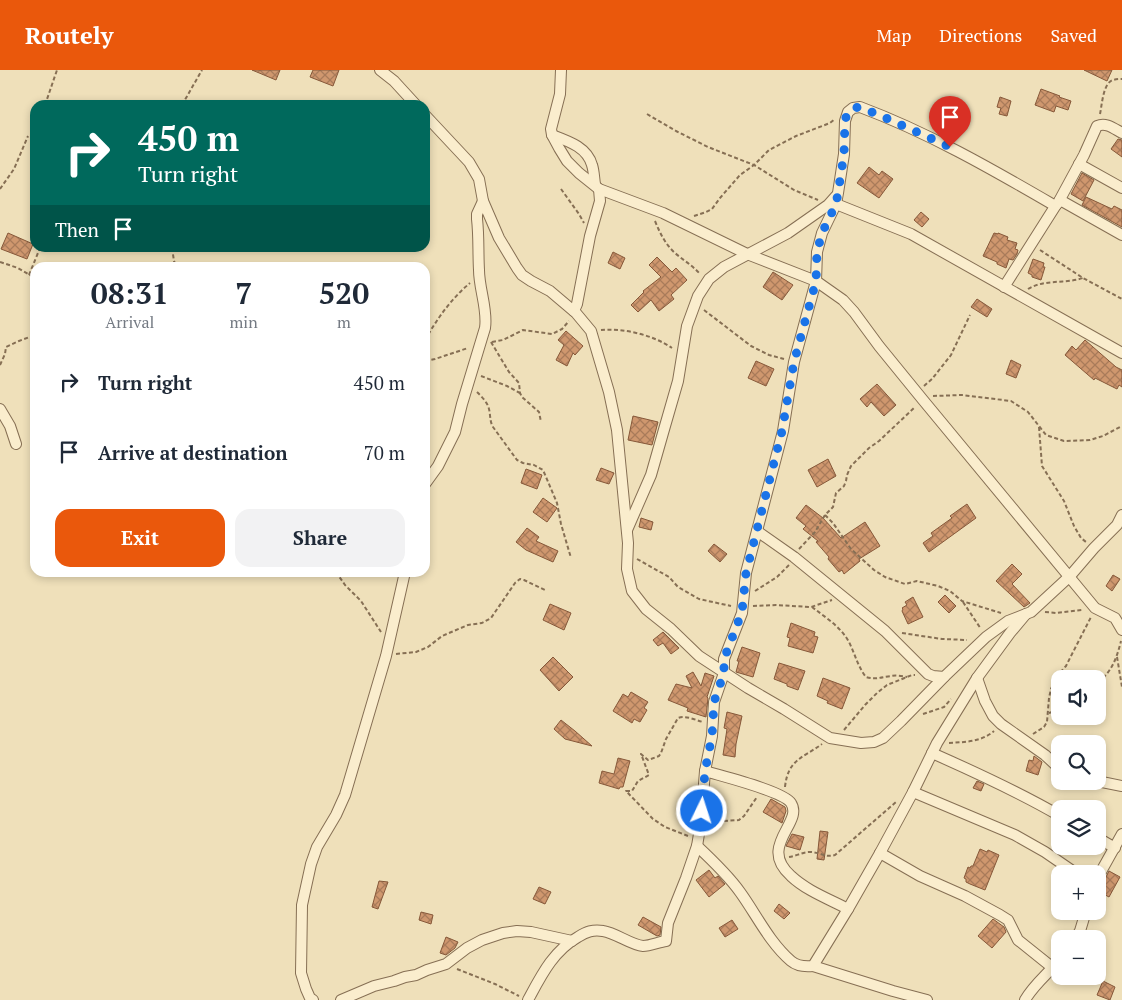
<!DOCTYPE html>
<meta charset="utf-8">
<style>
body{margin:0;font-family:"PT Serif",serif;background:#f2f2f3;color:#1f2937;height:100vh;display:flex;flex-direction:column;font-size:19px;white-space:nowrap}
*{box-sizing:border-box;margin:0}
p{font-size:16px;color:#747a83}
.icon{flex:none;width:28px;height:28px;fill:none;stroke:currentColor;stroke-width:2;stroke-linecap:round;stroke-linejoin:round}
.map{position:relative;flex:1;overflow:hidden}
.sheet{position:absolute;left:30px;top:192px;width:400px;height:315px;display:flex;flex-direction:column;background:#fff;border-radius:15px;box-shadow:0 2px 8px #0003}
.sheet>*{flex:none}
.guide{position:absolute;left:30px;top:30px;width:400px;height:152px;border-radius:15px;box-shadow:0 2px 8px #0003;background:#00695c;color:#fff;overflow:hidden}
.tools{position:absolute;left:1051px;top:600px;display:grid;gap:10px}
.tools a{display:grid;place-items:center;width:55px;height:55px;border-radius:10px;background:#fff;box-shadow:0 2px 8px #0003;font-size:25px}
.pin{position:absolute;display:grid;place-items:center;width:42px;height:42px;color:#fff;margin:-51px -21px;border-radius:50% 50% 50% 0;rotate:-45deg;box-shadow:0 0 5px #0007}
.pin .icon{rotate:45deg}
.me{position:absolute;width:55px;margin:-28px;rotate:4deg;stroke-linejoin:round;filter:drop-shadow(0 0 4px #0008)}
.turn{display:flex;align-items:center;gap:18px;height:105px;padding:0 25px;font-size:22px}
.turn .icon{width:65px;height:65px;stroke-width:2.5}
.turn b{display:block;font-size:35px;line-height:42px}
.then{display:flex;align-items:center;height:48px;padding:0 25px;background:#0003;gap:10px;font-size:19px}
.eta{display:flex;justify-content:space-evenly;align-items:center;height:85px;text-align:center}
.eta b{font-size:30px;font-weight:800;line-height:35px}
.primary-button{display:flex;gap:10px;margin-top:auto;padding:10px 25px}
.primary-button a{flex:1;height:58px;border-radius:15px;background:#ea580c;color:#fff;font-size:20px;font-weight:800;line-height:58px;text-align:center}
.primary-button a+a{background:#f2f2f3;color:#1f2937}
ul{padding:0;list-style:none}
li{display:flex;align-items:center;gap:15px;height:70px;padding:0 25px}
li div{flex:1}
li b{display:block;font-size:19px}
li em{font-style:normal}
header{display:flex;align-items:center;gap:30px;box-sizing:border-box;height:70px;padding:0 25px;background:#ea580c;color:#fff}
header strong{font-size:24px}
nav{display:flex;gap:28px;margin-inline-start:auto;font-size:18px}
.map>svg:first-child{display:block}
</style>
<header>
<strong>Routely</strong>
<nav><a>Map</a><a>Directions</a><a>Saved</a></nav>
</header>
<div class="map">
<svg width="1122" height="930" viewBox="0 0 1122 930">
<defs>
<pattern id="building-cross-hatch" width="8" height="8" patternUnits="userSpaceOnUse" patternTransform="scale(1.25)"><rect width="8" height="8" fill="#cf976e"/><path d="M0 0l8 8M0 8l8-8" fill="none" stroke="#a97b5a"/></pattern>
</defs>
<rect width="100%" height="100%" fill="#efe0ba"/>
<!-- building -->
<g fill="url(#building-cross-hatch)" stroke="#865839">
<polygon points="252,0 280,0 276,10"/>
<polygon points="313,0 339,0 333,16 310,7"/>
<polygon points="1084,0 1112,0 1107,11"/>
<polygon points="1041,19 1060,26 1059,27 1071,31 1068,40 1056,36 1054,42 1035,35"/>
<polygon points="1000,27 1011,31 1007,46 999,44 1001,38 997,37"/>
<polygon points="1118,69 1122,70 1122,87 1111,79"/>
<polygon points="869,97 879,105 882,101 893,109 879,128 857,113"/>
<polygon points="1082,103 1094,110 1083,131 1071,124"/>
<polygon points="1086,127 1112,139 1114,136 1122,140 1122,157 1082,135"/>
<polygon points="921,142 929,149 922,157 914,150"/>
<polygon points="8,163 33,174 27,189 1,179"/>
<polygon points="994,163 998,164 998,163 1008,167 1007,170 1017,173 1015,179 1018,180 1017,184 1013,190 1009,189 1006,198 997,194 997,192 983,186"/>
<polygon points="613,182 625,188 620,199 608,193"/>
<polygon points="657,187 672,202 676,198 687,210 671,225 674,229 659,241 651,230 638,242 631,235 644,222 643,221 661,207 649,195"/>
<polygon points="1033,189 1044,193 1043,197 1045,197 1041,210 1032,207 1032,205 1028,203"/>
<polygon points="773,202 793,215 782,230 763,217"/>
<polygon points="977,229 992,239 987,247 971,237"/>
<polygon points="566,261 583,276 575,285 573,283 567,296 556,290 564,275 558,270"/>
<polygon points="1085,270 1116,297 1122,300 1122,317 1119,315 1117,319 1095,308 1094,310 1065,285 1072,276 1076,280"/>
<polygon points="1011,290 1021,295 1016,308 1006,304"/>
<polygon points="756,291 774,299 766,316 748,308"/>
<polygon points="877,314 896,335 884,346 871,332 867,337 860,329"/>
<polygon points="633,346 658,352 652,375 628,370"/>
<polygon points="828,389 836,406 817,417 808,400"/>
<polygon points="601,398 614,403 609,414 596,410"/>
<polygon points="526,399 542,405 537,419 521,413"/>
<polygon points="543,428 557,438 547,452 533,442"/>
<polygon points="967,434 976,448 929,482 923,473 933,466 931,463 952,448 950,446"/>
<polygon points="806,435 823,448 841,468 865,452 880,476 859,489 860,491 844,504 842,500 839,502 828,489 829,487 816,472 818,471 803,459 806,456 796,448"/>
<polygon points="641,448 653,452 651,460 639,457"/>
<polygon points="527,458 539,467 536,471 558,481 553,492 526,480 516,472"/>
<polygon points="714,474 727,484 720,492 708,481"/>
<polygon points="1012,494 1022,504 1012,514 1030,533 1024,537 996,511"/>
<polygon points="1113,505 1120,509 1112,521 1106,516"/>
<polygon points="945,525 956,536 949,543 938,532"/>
<polygon points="913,527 923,547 908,554 902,541 903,539 902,538 907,535 905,532"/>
<polygon points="550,534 571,543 564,560 543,550"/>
<polygon points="791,553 815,562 814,566 818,567 813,583 788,576 790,568 787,567"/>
<polygon points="663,562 679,578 671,584 663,573 658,576 653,570"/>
<polygon points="742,577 760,583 753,607 736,602 739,591 737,591"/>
<polygon points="553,587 573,607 559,621 540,600"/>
<polygon points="779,593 805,601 798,620 787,616 787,614 774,609"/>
<polygon points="693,602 701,616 705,603 714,606 707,627 708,628 706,647 687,641 688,638 668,630 676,614 692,618 686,606"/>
<polygon points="823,608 850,618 842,639 827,633 828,631 817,626"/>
<polygon points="631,622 648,632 644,638 647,640 640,652 634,649 632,653 613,641 623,624 628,627"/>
<polygon points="727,642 742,646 736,674 735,687 723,685 727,659 724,658"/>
<polygon points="561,650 575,661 592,676 565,669 554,659"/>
<polygon points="1034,686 1042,692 1038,705 1026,701 1029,690 1033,691"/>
<polygon points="618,688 630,691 623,717 620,717 619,719 599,713 602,701 614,704"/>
<polygon points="977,711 984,714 981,721 973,718"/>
<polygon points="771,729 785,737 786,741 782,753 763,742"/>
<polygon points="820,761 828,762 824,790 817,789"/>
<polygon points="792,764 804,767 800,780 786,776"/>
<polygon points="980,779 987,782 988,780 999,785 985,820 970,814 966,812 966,809 964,808 968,797 970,798 971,796 973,796"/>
<polygon points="709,800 715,808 718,806 725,814 709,827 696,810"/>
<polygon points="1109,801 1120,807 1109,827 1098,821 1098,814 1101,813 1104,811"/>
<polygon points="379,811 388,812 378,839 372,837"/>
<polygon points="539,817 551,822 545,834 533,829"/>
<polygon points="779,834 790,843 784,849 774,841"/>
<polygon points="421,842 433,845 431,854 419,850"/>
<polygon points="643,847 661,857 660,865 657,866 638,855"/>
<polygon points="993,849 1004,857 1006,862 992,878 978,866"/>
<polygon points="732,850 738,859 725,867 719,858"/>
<polygon points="446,867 458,872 455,878 446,885 440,883"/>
<polygon points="1103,911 1115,917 1110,930 1097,925"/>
</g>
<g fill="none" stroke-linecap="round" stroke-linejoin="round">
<!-- street casing -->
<g stroke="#866f54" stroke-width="12">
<g id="street">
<polyline points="380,0 394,11 416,35"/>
<polyline points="561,0 560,24 551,59 552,65 559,78 567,91 579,103 599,119 663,143 747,184 816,211 843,230 854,242 879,276 923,330 1095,538 1115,548 1122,560"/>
<polyline points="425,45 469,92 479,109 483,131 499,168 517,198 522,205 531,211 550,221 576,243 591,261 609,322 617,360 628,473 627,499 632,521 646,539 671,559 699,586 748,618 784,639 830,668 861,673 874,672 883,668 901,651 944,607 986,567 1008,551 1031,542 1070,506 1094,478 1117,455 1122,445"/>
<path d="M552 65C568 71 587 77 592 95 594 101 594 108 595 114"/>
<polyline points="1079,94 1122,118"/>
<polyline points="1060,130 1122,165"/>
<polyline points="836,134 911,164 1122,283"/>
<polyline points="1004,217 1056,135"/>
<polyline points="574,241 577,234 590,166 600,131 599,119"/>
<polyline points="0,339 10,356 16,374"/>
<path d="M425 414 438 396 455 362 462 334 485 258C488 240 479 219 479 200 478 183 479 166 477 149V144L483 131"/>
<polyline points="627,460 651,405 663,363 678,311 687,256 698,226 709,209 724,197 788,163 828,135 836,126"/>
<polyline points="757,461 794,487 885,561 928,604 933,606 944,607"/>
<polyline points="977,608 985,631 993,646 1001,654 1045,685 1060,699"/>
<path d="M932 683C975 702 1019 722 1060 746"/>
<path d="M705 701C721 706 783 721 791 733 804 753 757 776 791 806 807 821 829 829 848 839"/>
<polyline points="1097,711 1122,716"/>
<polyline points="913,722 1015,765 1045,782 1077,804"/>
<polyline points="1098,768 1115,778"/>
<path d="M697 776C712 790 728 805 740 822 756 844 769 872 791 891 797 896 804 897 813 896L848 839 880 783 913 722 937 673 977 608 1010 563 1026 544"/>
<polyline points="880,783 920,806 965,826 1000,845 1008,850 1018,870 1053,898"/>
<polyline points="1098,807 1122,764"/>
<polyline points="1075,869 1080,861 1086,841"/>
<polyline points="813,896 893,921 927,930"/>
<polyline points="313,930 310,928 306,919 301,903 302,835 311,794 317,777 336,745 345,725 386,586 405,502"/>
<polyline points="341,930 374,916 394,911 405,907 416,905 427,900 446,894 467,878 482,870 503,863 517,861 531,862 572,871"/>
<path d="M528 930C541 906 553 881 578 867 586 862 593 859 603 861 616 863 631 875 643 876 650 876 659 872 666 871L668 853 686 808 697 776 701 752 705 701 712 666 714 632 724 603V589L742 543 746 503 783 361 794 292 816 211 817 182 822 163 836 134 838 123 844 84 845 51 848 42 853 38 860 37C927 62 990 98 1052 134L1056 135 1058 133 1084 85 1097 56C1106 52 1113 58 1122 63"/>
<path d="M1025 930C1034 914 1049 903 1060 889"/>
</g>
</g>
<!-- path -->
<g stroke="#866f54" stroke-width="2" stroke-dasharray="4 2.5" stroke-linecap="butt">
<polyline points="45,35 57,0"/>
<polyline points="182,35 202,0"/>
<polyline points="647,44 676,61 708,77 754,95 794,120 818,130"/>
<path d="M1100 44C1102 35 1103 13 1113 10 1116 9 1119 9 1122 9"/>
<polyline points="0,119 14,99 28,66"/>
<polyline points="561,119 579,144 584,153"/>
<polyline points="694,146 706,142 712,139 720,128 740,105 754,95 769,80 796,66 830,53 835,49"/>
<path d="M655 151C660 163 665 174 675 183 683 190 692 195 700 204"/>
<polyline points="172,178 174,191 177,198"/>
<polyline points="1040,180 1083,208 1122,229"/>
<polyline points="0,192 18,198 35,208"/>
<polyline points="29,205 40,178"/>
<path d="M1028 219C1044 209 1065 214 1083 208"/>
<polyline points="704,240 751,276 769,285 784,289"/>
<path d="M601 260C624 258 653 265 672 278"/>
<path d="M425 270C437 249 451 229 470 213"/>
<polyline points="491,272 509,302 519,313 520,323 522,327 539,342 541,352"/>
<polyline points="492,272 503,270 523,260 552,264 562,259 569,251"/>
<polyline points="425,291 435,289 468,278"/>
<polyline points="0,295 5,284 6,277 19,271 35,265"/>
<polyline points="481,306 507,316 520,323"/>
<polyline points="924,316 932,309 951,285 970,245"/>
<path d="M477 322C481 326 486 331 488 336 491 343 489 350 493 357L517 390 523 393 534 395 543 400 557 433 561 454 571 488"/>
<polyline points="933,326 962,325 1011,331 1028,342 1046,365 1064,371 1090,370 1103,366 1122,356"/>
<polyline points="1039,357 1042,396 1064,431 1074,456 1081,468 1086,472"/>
<polyline points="825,445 833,453 851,479 874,500 885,507 905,514 917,511 938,516 950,521 962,531 1001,543"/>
<polyline points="799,479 815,462 825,445 833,437 836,423 844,416 846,411 847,405 851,396 869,378 879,371 915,337"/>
<polyline points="637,489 669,507 678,517 699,529 731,536"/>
<polyline points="336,502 345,515 361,531 381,562"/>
<polyline points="755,521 777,507 789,495"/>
<polyline points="963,532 981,559"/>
<polyline points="753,536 776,535 811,537 832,530"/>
<path d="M812 537C825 547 841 557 849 572 855 584 858 597 866 607 875 610 882 607 891 606 896 605 902 606 907 607"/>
<polyline points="1045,542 1056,543 1082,540"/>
<polyline points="902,563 942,569 967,570"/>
<polyline points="396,584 416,582 428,577 442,566 468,555 482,553 491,548 515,513 520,509 524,510 545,520"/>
<polyline points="1117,587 1122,617"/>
<path d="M1098 612C1112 602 1117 587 1121 571"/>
<polyline points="1049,643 1055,641 1060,637"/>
<polyline points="923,644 944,637 951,629"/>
<polyline points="844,660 865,635 877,623 887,615 912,605 915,605"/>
<polyline points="1033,664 1044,657 1047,652 1049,628 1051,619 1057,606 1066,596 1070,588 1091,547"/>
<path d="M949 673C965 672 981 672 994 661"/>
<path d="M785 717C788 689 803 688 822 674"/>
<polyline points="711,752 739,750 744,746 757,727"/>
<path d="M688 766 665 757 653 749 626 721H632L638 711 649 705 641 684 648 690 659 686 661 683 666 669 678 648C686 645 695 650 703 652"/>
<path d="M789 787C796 786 803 782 810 782 820 782 825 788 835 785L896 732"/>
<polyline points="457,899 495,914 519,926"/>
</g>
<!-- street -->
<use href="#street" stroke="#faedcd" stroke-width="10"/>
</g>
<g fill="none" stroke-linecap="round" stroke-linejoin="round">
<!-- route -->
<polyline stroke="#1a73e8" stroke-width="9" stroke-dasharray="0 16.2" points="702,741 705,701 712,666 714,632 724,603 724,589 742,542 746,503 782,361 794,292 816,211 817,182 822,163 836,134 838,123 844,84 845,50 848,42 853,38 860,37 888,49 950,77"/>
</g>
</svg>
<div class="tools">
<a><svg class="icon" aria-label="sound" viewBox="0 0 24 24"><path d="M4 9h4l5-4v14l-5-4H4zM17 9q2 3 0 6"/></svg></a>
<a><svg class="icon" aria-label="search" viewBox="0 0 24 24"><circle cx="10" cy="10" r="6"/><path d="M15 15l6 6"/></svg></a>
<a><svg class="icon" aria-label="layers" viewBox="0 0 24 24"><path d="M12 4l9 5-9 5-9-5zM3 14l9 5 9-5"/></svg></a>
<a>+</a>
<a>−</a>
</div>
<div class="pin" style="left:950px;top:77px;background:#d93025"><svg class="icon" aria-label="arrive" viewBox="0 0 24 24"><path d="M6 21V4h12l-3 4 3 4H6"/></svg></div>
<svg class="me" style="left:702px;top:741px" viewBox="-20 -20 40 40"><circle r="17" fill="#1a73e8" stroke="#fff" stroke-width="3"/><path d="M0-11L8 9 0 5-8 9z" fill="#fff"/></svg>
<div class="guide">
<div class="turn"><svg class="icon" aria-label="right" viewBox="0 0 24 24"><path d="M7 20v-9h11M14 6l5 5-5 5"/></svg><div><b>450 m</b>Turn right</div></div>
<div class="then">Then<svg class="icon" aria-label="arrive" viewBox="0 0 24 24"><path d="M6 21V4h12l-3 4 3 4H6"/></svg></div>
</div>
<section class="sheet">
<div class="eta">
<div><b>08:31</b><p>Arrival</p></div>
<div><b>7</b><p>min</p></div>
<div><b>520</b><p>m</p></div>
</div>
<ul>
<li><svg class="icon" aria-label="right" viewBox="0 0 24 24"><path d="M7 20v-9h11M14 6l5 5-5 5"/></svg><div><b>Turn right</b></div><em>450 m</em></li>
<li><svg class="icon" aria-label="arrive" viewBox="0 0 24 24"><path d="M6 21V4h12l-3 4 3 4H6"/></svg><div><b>Arrive at destination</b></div><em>70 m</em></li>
</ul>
<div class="primary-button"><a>Exit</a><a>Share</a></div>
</section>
</div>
